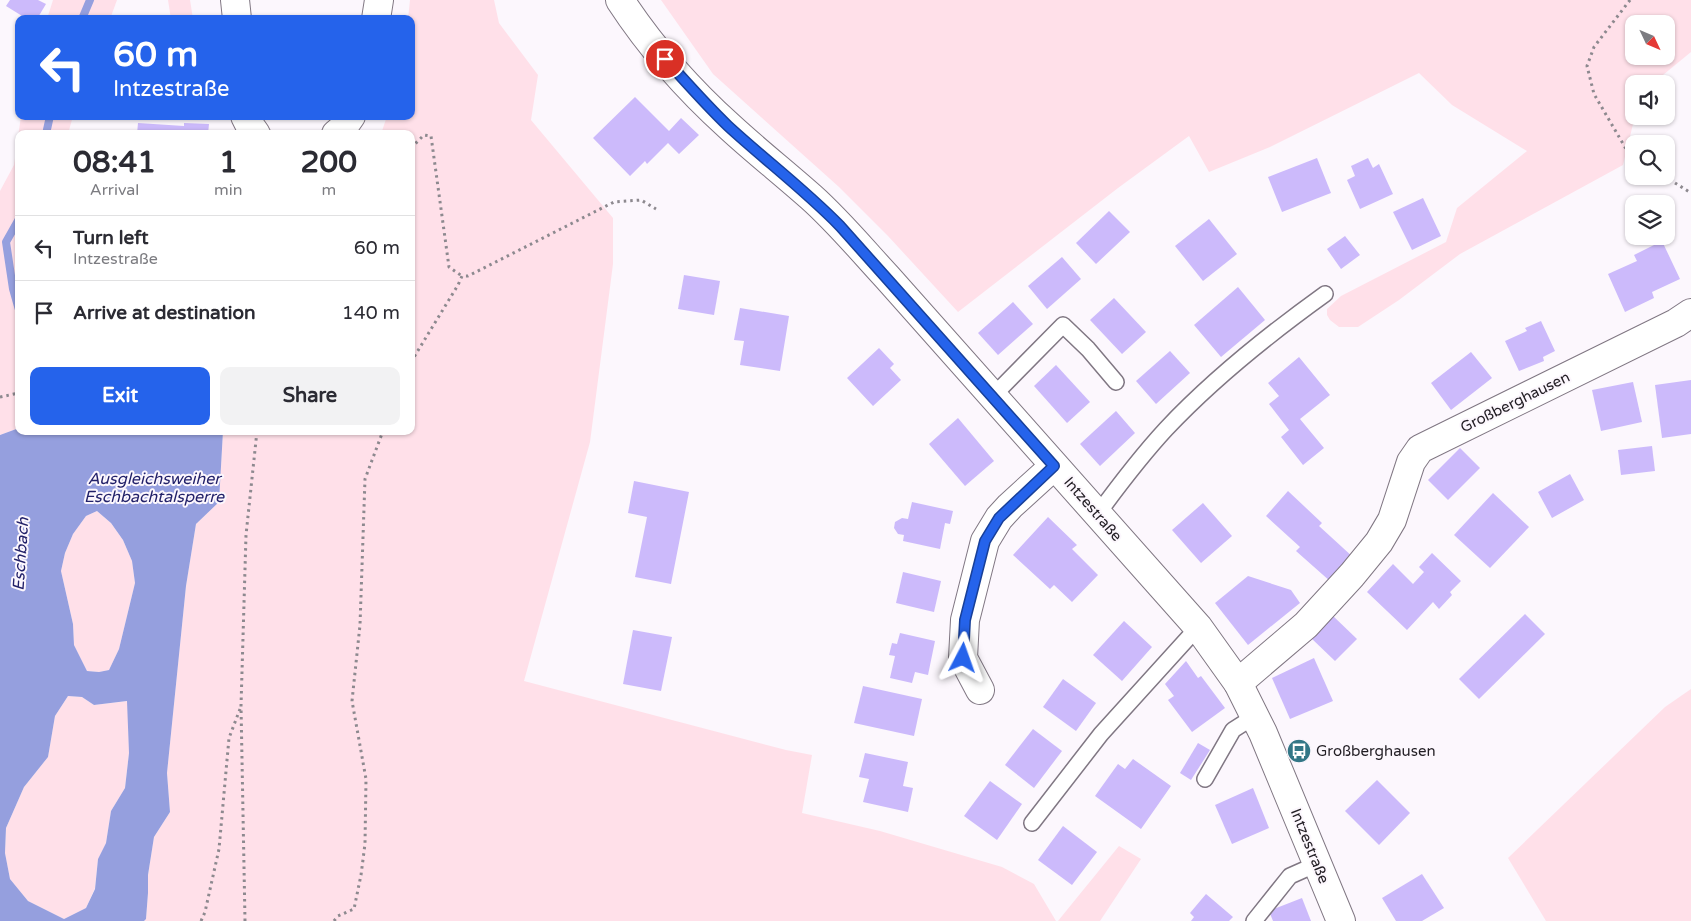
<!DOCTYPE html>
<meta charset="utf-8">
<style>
body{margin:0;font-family:"Varela Round",sans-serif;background:#f2f2f3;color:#2b2b33;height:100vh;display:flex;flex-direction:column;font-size:19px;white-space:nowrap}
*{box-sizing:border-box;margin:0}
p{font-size:16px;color:#7c7c81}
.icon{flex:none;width:28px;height:28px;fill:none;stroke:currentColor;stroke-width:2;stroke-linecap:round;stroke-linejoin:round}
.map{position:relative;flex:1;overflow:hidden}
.side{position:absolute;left:15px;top:130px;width:400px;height:305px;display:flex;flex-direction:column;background:#fff;border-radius:10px;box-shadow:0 1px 4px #0004}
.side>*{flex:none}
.hud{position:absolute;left:15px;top:15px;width:400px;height:105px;border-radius:10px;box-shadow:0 1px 4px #0004;background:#2563eb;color:#fff;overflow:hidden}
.needle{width:32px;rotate:134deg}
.fabs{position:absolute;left:1625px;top:15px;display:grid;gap:10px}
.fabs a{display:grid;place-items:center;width:50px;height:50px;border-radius:10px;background:#fff;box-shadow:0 1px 4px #0004;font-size:25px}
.pin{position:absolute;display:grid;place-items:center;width:42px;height:42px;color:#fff;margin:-21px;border:2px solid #fff;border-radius:50%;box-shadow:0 1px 5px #0007}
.me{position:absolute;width:55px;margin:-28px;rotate:4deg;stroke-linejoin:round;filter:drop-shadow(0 0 4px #0008)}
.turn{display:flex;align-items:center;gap:18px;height:105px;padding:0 15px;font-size:22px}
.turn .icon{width:65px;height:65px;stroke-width:2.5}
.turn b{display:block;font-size:35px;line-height:42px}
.eta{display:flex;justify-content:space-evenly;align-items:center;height:85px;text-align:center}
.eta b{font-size:30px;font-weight:700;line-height:35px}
.cta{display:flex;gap:10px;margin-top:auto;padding:10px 15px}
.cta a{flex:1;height:58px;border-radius:10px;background:#2563eb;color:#fff;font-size:20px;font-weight:700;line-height:58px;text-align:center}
.cta a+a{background:#f2f2f3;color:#2b2b33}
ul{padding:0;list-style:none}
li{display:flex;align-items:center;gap:15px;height:65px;padding:0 15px;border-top:1px solid #e1e1e2}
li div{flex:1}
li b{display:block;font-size:19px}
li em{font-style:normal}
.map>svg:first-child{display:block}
</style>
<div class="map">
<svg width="1691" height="921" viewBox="0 0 1691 921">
<rect width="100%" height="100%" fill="#fcf7fd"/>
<!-- green -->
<g fill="#ffe0e9" fill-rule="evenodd">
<polygon points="53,0 117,0 110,19 47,19"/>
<polygon points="168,0 190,0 193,19 171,19"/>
<polygon points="410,0 494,0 499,23 538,75 531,120 613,218 613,264 590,442 524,681 786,750 812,755 802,813 880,831 1002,867 1034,884 1056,921 144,921 146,919 148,893 148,875 154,837 170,812 167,773 186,586 196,524 219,502 223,431 411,431 411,134 381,134 387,116 411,116 411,19 408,19"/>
<path d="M661 0H1691V52L1652 84H1634L1635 116 1623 165 1460 254 1399 300 1358 327H1339L1330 320 1327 315V309L1341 296 1446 242 1457 208 1527 151 1452 105 1419 73 1270 147 1209 172 1189 136 1118 188 958 312 888 236 839 187 713 74ZM1634 24H1666V56H1634Z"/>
<polygon points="21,116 73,116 68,134 19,134 19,428 0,435 0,191 14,165"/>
<polygon points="97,511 111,523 123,540 132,561 135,583 119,649 109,670 99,672 87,671 74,645 73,624 61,571 65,553 73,534 86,516"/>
<polygon points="1691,689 1691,921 1546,921 1508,858 1665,707"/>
<polygon points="68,696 82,697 94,705 128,701 129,753 125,788 111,811 106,843 98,859 95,888 86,908 64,919 28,901 10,879 5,853 6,828 24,787 48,757 55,716"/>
<polygon points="1119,846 1141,859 1100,921 1058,921"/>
</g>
<!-- water -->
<path fill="#959fde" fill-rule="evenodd" d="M19 428V431H223L219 502 196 524 186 586 167 773 170 812 154 837 148 875V893L146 919 144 921H0V435ZM97 511 111 523 123 540 132 561 135 583 119 649 109 670 99 672 87 671 74 645 73 624 61 571 65 553 73 534 86 516ZM68 696 82 697 94 705 127 701 129 753 125 788 111 811 106 843 98 859 95 889 86 908 64 919 28 901 10 879 5 853 6 828 24 787 48 757 55 716Z"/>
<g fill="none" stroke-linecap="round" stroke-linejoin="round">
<!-- stream -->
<g stroke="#959fde" stroke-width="8">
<polyline points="82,19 90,0"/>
<polyline points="46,134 50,116"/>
<polyline points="19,219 6,242 13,289 19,310"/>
</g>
</g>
<!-- building -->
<g fill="#ccbafb">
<polygon points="10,0 38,0 46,4 37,19 27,19 6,6"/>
<polygon points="635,97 669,131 681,118 699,135 679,154 668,143 647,164 645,161 630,176 593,138"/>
<polygon points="138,123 184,126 184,123 209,124 208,134 137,134"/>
<polygon points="1317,158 1331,193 1282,212 1268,177"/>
<polygon points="1368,158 1373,168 1379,164 1393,194 1360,209 1347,180 1355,176 1351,166"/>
<polygon points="1423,198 1441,236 1412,250 1393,212"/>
<polygon points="1109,211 1130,232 1096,264 1076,243"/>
<polygon points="1209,219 1237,254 1203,281 1175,246"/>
<polygon points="1345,236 1360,255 1341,269 1327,249"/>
<polygon points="1662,241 1680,279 1652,292 1654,298 1625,312 1608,274 1637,261 1634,255"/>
<polygon points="1062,257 1081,279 1047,309 1028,286"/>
<polygon points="684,275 720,281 714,315 678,309"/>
<polygon points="1238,287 1265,320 1221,357 1194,325"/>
<polygon points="1114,298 1146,332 1122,354 1090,320"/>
<polygon points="1013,302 1033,324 998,355 978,333"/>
<polygon points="740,308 789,316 780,371 740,365 744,341 734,340"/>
<polygon points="1541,321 1555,351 1543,357 1544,361 1519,371 1505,341 1527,331 1525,328"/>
<polygon points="879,348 894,364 890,368 901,380 873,406 847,378"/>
<polygon points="1170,351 1190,373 1156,404 1136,381"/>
<polygon points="1471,352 1492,378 1451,410 1431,383"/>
<polygon points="1299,357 1330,395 1300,419 1324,448 1303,465 1281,437 1289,430 1269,404 1279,396 1268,383"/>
<polygon points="1056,365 1090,402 1067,423 1034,386"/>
<polygon points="1691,380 1691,434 1662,438 1655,385"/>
<polygon points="1633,382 1642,422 1601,431 1592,390"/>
<polygon points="1116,411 1135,433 1100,466 1080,444"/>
<polygon points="958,418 994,461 965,486 929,444"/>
<polygon points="1652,446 1655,471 1621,475 1618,450"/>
<polygon points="1460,448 1480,468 1448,500 1428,480"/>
<polygon points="1570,474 1584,500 1552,518 1538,492"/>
<polygon points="634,481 689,492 671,584 635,577 647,517 628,513"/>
<polygon points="1288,491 1322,523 1319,526 1354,558 1331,582 1296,551 1300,547 1266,516"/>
<polygon points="1493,493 1529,527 1490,568 1454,535"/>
<polygon points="912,502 953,511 950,524 945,523 940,549 903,541 904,535 898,534 894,528 895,522 902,518 908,519"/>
<polygon points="1203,503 1232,536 1201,563 1172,530"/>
<polygon points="1048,517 1077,545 1072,549 1098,575 1072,602 1054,585 1050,589 1013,555"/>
<polygon points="1432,553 1461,581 1450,592 1452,595 1439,609 1433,602 1407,630 1367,592 1393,564 1413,584 1424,572 1419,567"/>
<polygon points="903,572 941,581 934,612 896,603"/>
<polygon points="1248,576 1291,590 1300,603 1248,645 1215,603"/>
<polygon points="1525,614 1545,634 1479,699 1459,679"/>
<polygon points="1332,615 1357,639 1335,661 1310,637"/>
<polygon points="1124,621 1152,647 1122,681 1093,655"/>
<polygon points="633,630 672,637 661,691 623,684"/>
<polygon points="900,633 935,641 928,675 915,672 912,683 890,678 895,656 889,655 892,643 897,644"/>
<polygon points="1314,658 1333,701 1290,719 1272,678"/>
<polygon points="1186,661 1198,678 1201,676 1225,708 1192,732 1168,700 1174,696 1165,684"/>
<polygon points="1063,679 1096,703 1076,731 1043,707"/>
<polygon points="863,686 922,699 914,736 854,723"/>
<polygon points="1033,729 1062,751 1034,788 1005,765"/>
<polygon points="1198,743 1210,750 1191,780 1180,773"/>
<polygon points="865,753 908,762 903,786 913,788 908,812 863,802 869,779 859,777"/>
<polygon points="1133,759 1171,786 1141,829 1095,796 1118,764 1125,769"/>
<polygon points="1377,780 1410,813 1379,845 1345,811"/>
<polygon points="990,781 1022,804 997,840 964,816"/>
<polygon points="1253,788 1269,828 1232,844 1215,805"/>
<polygon points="1063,826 1097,852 1072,885 1038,860"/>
<polygon points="1422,874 1444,908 1422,921 1396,921 1382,898"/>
<polygon points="1206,894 1233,917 1229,921 1191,921 1194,917 1190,913"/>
<polygon points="1302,898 1311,921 1273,921 1269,911"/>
</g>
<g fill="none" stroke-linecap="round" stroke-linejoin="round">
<!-- service casing -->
<g stroke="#807783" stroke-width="18">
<g id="service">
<polyline points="993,396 1063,325 1088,349 1116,382"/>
<path d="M1097 515C1119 485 1141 456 1166 429 1214 378 1268 335 1325 294"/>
<polyline points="1205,779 1233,730 1255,716"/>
<polyline points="1032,823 1101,734 1198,627"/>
<polyline points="1254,921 1290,876 1317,864"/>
</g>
</g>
<!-- minor casing -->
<g stroke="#807783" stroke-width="30">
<g id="minor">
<polyline points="1238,683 1306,625 1352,575 1379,542 1392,520 1411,462 1420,449 1676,323 1691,313"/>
<polyline points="980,690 963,658 965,620 985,541 999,518 1010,506 1054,466"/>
</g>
</g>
<!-- secondary casing -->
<g stroke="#807783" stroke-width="30">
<g id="secondary">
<polyline points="235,0 237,19"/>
<path d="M620 0C650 46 689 90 730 127 756 151 784 173 811 197 838 221 862 250 887 277L1198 627 1238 683 1263 733 1341 921"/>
<polyline points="376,19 379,0"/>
<polyline points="245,116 249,124 256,134"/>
<polyline points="336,134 342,129 351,116"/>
</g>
</g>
<!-- path -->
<g stroke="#8d898f" stroke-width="3" stroke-dasharray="2.5 4" stroke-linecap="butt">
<polyline points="1630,0 1594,47 1587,66 1594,94 1629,154 1634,157"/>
<polyline points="411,148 424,135 431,136 449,267 462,276"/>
<polyline points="1664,176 1691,193"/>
<polyline points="411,362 458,285 462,276 468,276 614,202 641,200 656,209"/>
<polyline points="0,397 19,393"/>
<polyline points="201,921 205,912 219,849 229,738 240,709"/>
<polyline points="245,921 241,706 246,535 257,431"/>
<polyline points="334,921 338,916 354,909 361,875 365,844 366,779 352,701 360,625 365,479 383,431"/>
</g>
<!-- service -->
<use href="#service" stroke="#fff" stroke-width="15"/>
<!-- minor -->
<use href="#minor" stroke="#fff" stroke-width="28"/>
<!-- secondary -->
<use href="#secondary" stroke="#fff" stroke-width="28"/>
</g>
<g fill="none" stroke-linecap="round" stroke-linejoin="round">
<!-- route casing -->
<g stroke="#184099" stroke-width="12">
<path id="route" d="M665 59C686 82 706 105 728 126 765 160 805 190 840 226L1054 466 999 518 985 541 965 620 963 658"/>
</g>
<!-- route -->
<use href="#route" stroke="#2563eb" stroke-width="9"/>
</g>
<!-- icons -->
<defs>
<g id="bus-disc" transform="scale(1.25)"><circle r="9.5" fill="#337787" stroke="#fcf7fd"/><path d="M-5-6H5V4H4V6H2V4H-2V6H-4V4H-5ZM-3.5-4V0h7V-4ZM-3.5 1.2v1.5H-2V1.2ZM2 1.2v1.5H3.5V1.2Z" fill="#fff"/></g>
</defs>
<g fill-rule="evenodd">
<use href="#bus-disc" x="1299" y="751"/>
</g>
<g text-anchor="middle" stroke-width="4" stroke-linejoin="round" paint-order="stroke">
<!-- street labels -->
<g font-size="15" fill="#221e24" stroke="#fcf7fd">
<text transform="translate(1515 402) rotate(-26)" y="5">Großberghausen</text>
<text transform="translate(1093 509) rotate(49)" y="5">Intzestraße</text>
<text transform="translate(1310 846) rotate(68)" y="5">Intzestraße</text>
</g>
<!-- poi labels -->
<g font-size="15" fill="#221e24" stroke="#fcf7fd" text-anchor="start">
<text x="1316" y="756">Großberghausen</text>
</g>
<!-- water labels -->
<g font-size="16" font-style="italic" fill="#222169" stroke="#fcf7fd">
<text x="154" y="484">Ausgleichsweiher<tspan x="154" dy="18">Eschbachtalsperre</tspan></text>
<text transform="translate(20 554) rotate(-86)" y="6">Eschbach</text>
</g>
</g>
</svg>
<div class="fabs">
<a><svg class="needle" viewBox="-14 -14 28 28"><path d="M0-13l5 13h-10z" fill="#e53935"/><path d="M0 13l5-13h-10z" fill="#7c7c81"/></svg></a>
<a><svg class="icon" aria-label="sound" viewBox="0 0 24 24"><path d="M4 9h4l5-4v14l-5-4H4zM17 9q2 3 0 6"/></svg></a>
<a><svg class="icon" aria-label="search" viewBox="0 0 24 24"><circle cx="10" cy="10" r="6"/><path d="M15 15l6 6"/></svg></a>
<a><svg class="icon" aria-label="layers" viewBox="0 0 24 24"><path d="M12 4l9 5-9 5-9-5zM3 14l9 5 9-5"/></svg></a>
</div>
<div class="pin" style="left:665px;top:59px;background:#d93025"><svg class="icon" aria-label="arrive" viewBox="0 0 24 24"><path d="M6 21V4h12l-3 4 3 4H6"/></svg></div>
<svg class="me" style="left:963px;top:658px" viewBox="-20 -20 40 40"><path d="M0-17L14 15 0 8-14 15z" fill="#2563eb" stroke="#fff" stroke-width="4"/></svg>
<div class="hud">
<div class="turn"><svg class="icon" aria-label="left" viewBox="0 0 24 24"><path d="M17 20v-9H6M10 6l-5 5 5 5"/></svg><div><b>60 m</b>Intzestraße</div></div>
</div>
<section class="side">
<div class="eta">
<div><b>08:41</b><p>Arrival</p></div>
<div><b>1</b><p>min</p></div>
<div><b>200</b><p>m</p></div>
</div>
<ul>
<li><svg class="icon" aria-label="left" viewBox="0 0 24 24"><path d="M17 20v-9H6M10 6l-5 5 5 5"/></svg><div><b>Turn left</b><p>Intzestraße</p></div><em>60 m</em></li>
<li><svg class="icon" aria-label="arrive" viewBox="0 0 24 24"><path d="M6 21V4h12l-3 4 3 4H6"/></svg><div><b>Arrive at destination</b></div><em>140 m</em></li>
</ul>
<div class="cta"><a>Exit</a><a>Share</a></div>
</section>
</div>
